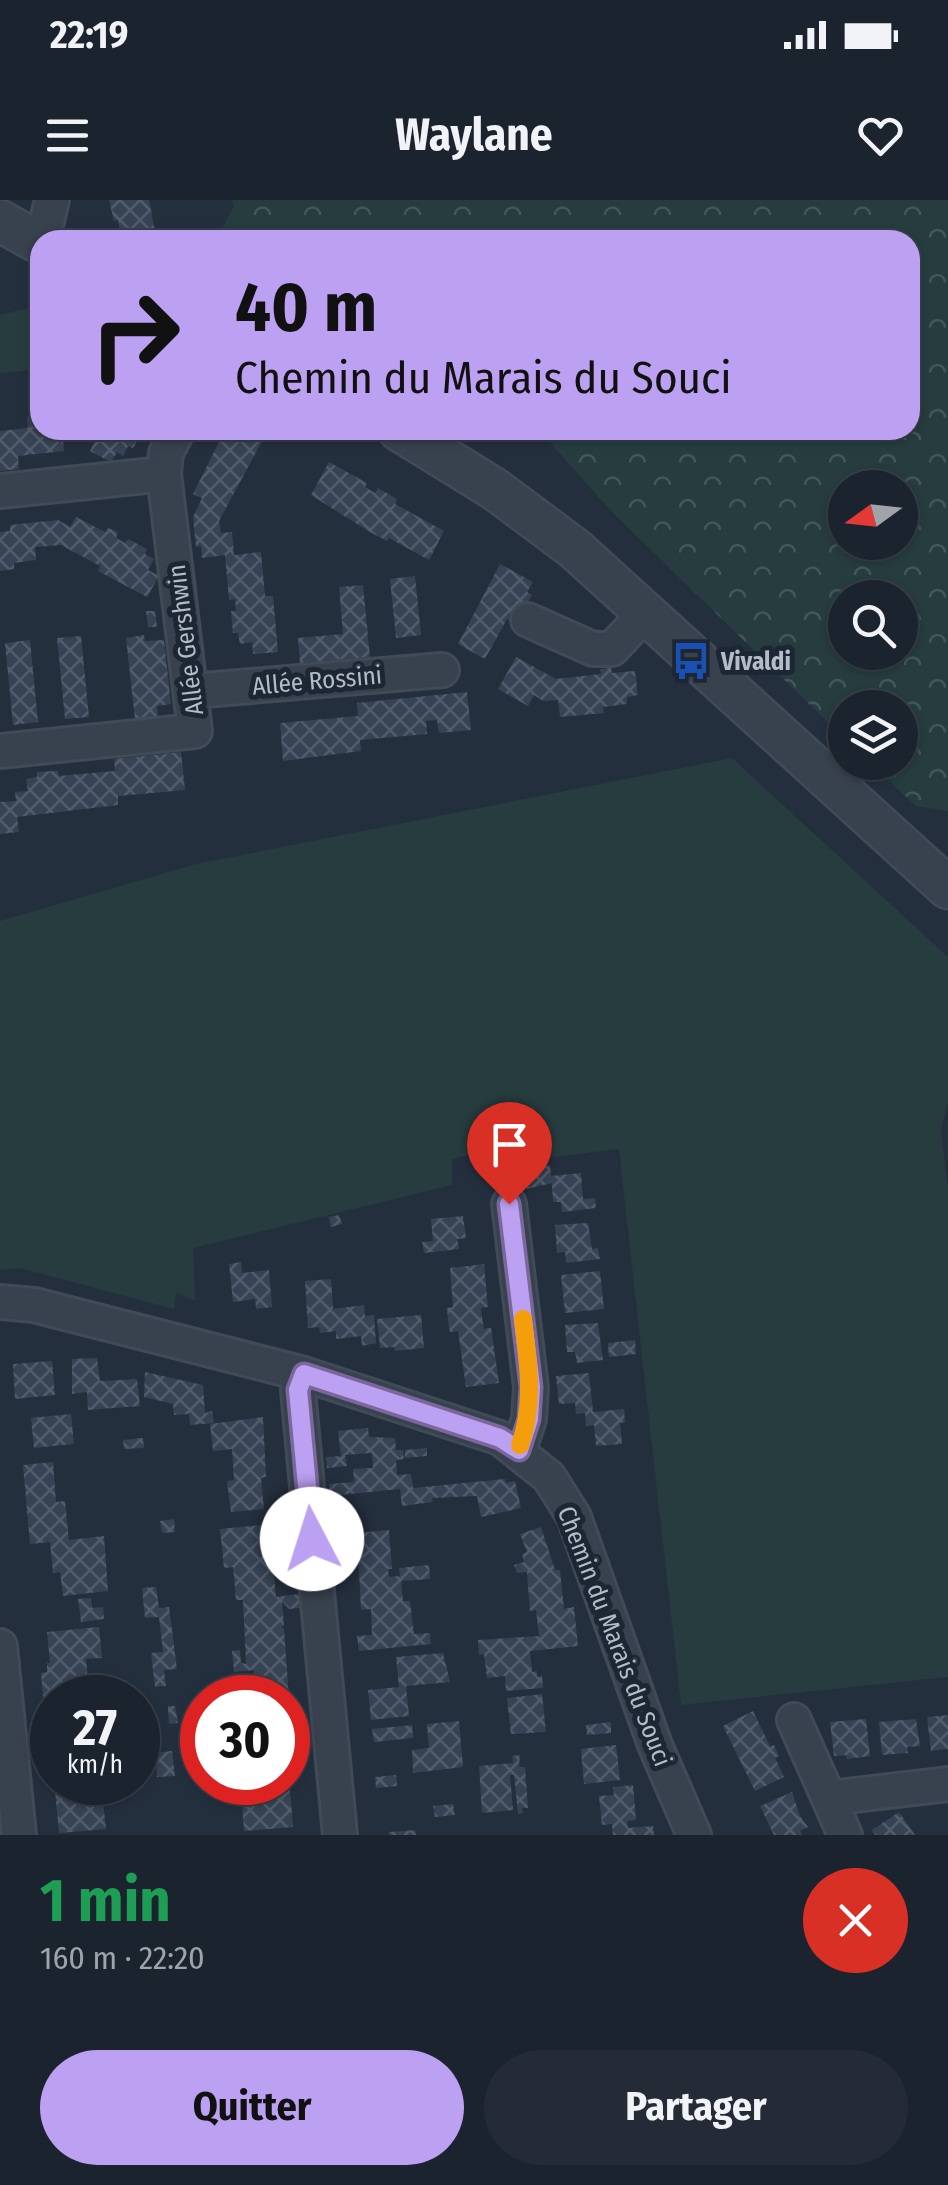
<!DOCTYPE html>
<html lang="fr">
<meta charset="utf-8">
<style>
body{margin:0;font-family:"Fira Sans Condensed",sans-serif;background:#242b36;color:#f1f3f6;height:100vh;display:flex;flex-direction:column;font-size:38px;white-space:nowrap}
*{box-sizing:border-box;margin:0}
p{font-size:32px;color:#a0a4aa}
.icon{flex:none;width:55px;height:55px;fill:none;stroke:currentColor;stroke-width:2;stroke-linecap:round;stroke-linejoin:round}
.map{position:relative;height:1635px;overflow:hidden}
.side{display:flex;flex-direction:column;background:#1b232e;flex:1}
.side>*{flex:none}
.banner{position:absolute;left:30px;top:30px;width:890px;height:210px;border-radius:30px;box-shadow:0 2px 8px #0004,0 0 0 2px #39404a;background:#bca0f2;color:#111;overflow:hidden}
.needle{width:65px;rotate:255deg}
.tools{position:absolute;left:828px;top:270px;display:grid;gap:20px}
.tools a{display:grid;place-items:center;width:90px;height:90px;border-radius:50%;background:#1b232e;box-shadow:0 2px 8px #0004,0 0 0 2px #39404a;font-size:50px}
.speed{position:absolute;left:30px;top:1475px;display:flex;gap:20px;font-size:50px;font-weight:700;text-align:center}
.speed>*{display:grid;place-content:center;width:130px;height:130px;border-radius:50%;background:#1b232e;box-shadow:0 2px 8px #0004,0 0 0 2px #39404a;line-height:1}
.speed small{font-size:25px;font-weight:400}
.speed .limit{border:15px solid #d22;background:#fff;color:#111}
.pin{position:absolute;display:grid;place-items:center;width:85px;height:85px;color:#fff;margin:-102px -42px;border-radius:50% 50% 50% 0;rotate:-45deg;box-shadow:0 0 10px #0007}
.pin .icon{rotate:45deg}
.me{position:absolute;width:110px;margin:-55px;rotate:355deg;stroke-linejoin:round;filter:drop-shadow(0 0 8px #0008)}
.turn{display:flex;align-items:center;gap:35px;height:210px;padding:0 40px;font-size:45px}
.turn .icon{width:130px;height:130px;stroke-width:2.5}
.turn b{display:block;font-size:70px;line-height:85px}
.round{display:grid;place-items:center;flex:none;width:105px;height:105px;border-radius:52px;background:#242b36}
.head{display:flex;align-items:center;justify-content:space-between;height:170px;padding:0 40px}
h1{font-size:60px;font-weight:700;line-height:75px;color:#1e9e55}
.cta{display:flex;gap:20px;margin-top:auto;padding:20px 40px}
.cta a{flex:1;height:115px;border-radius:60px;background:#bca0f2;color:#111;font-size:40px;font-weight:700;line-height:115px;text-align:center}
.cta a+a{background:#242b36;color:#f1f3f6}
.status{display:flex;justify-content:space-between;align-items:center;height:70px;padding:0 50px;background:#1b232e;direction:ltr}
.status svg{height:28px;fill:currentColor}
header{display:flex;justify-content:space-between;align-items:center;height:130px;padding:0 40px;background:#1b232e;font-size:45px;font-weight:700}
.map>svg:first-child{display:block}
</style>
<div class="status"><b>22:19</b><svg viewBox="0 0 49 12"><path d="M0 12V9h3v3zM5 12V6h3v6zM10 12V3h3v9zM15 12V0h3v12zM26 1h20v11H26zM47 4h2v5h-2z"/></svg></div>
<header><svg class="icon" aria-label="menu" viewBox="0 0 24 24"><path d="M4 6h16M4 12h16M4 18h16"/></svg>Waylane<svg class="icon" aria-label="heart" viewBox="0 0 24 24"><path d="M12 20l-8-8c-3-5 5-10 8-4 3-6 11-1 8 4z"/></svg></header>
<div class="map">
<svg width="948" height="1635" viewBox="0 0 948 1635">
<defs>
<pattern id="forest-crowns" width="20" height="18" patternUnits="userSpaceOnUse" patternTransform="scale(2.5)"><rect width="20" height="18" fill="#263c3f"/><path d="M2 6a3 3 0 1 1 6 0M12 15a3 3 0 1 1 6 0" fill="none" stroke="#435659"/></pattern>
<pattern id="building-cross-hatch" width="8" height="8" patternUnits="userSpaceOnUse" patternTransform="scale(2.5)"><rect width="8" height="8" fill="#364354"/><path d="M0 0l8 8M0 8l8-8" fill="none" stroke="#515c6b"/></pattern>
</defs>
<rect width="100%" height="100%" fill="#242f3e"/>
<!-- grass -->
<g fill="#263c3f">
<polygon points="40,105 40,169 0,173 0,115"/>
<polygon points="732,558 948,757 948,901 941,930 948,988 948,1477 681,1505 619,949 537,959 529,940 452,959 452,985 193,1048 195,1101 176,1093 174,1109 20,1068 0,1070 0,721 196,664"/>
</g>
<!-- forest -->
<path fill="url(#forest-crowns)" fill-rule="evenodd" d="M231 0H948V611L916 606 870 563 900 562V508H845V539L611 311 539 230H910V40H216L234 6ZM845 288H900V342H845ZM845 398H900V452H845Z"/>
<!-- building -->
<g fill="url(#building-cross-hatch)">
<polygon points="109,0 149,0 155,31 121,36 118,20 114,21"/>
<polygon points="40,215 40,230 62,230 64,251 18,256 19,269 0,271 0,231 28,228 27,217"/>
<polygon points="100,230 137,230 134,235 139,238 133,248 128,246 123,256 117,252 111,262 90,251"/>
<polygon points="225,230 268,230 219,321 221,333 232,332 234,355 261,352 265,396 273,396 278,452 253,454 252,442 240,444 238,433 233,433 231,411 236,411 235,399 229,400 225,355 202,358 201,346 196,347 193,317 202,298 193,294"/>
<polygon points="329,262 367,283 365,287 375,293 378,288 397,299 395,304 444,331 429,360 389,338 387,341 368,331 311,295"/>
<polygon points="76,317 105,332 108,328 118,332 116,338 125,343 128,339 147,349 145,354 154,359 148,370 159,376 147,397 98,371 100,366 61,345 35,347 36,360 14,363 14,369 0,371 0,332 10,331 10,325 58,320 70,327"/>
<polygon points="500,364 533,382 527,392 532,395 521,414 517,411 512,421 507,419 485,459 458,444"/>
<polygon points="415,376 421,435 396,438 390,379"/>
<polygon points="363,385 370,457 300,463 298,438 343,434 339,387"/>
<polygon points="146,411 155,411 157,427 148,427"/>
<polygon points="144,435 145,441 164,440 171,504 157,506 158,518 135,520 126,438"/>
<polygon points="81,436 89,517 65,519 57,438"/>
<polygon points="30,440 38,522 13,525 5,443"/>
<polygon points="516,457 556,479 601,474 600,469 611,468 612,473 635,471 638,495 627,497 627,504 603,507 604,513 560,517 558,500 543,501 534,495 528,506 498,489"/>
<polygon points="467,492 471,530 439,533 437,520 426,521 427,534 360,540 361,551 283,561 280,523 358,516 357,503"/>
<polygon points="181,552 185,590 118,596 118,605 17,617 19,632 0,634 0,602 16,601 15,592 28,591 26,579 37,577 37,572 58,571 59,576 115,571 114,559"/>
<polygon points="550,965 551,976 581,973 583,999 595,998 596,1008 562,1012 561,1002 553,1002 552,983 527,989 525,970"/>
<polygon points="339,1015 342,1024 331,1027 329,1017"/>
<polygon points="463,1016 466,1038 457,1039 459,1049 424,1053 422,1042 433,1041 431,1019"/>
<polygon points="588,1023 592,1049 598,1048 600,1059 566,1063 565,1052 557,1053 555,1025"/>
<polygon points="241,1062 242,1073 269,1070 272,1107 256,1109 255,1099 233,1102 229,1064"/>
<polygon points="484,1064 488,1107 481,1108 482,1117 484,1129 491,1128 499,1183 466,1187 458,1131 450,1132 448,1121 447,1108 453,1107 450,1068"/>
<polygon points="600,1071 604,1109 565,1113 561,1075"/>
<polygon points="331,1079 333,1109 364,1105 365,1116 374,1115 376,1143 362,1146 361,1136 336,1139 336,1131 320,1133 319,1127 308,1128 305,1081"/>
<polygon points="421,1115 424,1148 395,1151 394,1147 380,1148 377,1119"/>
<polygon points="598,1123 603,1160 577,1163 575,1152 567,1152 565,1125"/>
<polygon points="635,1140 636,1154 609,1157 608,1143"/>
<polygon points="97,1158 100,1181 137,1179 140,1206 88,1210 87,1192 72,1194 72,1159"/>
<polygon points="52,1161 55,1195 15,1199 13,1164"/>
<polygon points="145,1172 203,1185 205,1213 212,1211 214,1223 190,1225 189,1214 174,1215 173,1204 144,1197"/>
<polygon points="589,1173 593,1212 624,1209 625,1222 620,1223 622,1244 596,1246 594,1225 586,1226 585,1213 576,1214 575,1203 559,1204 556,1176"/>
<polygon points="71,1214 74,1244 34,1248 31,1218"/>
<polygon points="263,1217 266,1277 261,1278 264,1309 231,1312 227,1281 234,1280 232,1249 213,1251 210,1224"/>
<polygon points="368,1228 369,1237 395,1238 396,1250 403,1250 404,1259 396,1260 397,1275 411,1274 413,1288 505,1279 506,1283 515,1281 521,1308 481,1317 477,1296 432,1298 433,1302 402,1306 400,1289 329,1296 329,1284 354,1282 353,1269 373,1268 372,1253 345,1255 347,1266 327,1268 326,1257 341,1256 338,1231"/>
<polygon points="143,1238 144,1248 124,1249 123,1240"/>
<polygon points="427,1248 427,1256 405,1258 405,1250"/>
<polygon points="53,1262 56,1302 65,1301 69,1340 104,1336 108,1391 63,1396 60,1372 53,1373 50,1342 30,1344 23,1265"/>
<polygon points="174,1319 175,1332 162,1333 160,1321"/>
<polygon points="261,1325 263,1338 268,1338 269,1350 264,1350 265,1364 273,1363 276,1397 299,1394 301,1408 289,1409 282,1401 284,1426 281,1426 284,1429 289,1498 257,1498 254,1470 234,1472 232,1451 240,1450 241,1463 246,1464 243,1400 236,1400 233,1367 224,1368 220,1329"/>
<polygon points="541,1327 555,1370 560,1370 564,1409 574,1407 578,1446 530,1451 532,1472 537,1471 537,1477 542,1476 543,1488 506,1491 505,1476 487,1478 484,1454 479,1455 478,1440 539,1436 536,1410 530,1411 527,1372 517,1373 514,1365 524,1362 522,1354 527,1352 520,1334"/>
<polygon points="389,1330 392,1369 388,1369 389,1377 400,1376 399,1368 429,1365 430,1379 401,1381 403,1401 410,1401 414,1434 430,1433 431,1444 359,1451 357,1436 372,1435 371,1409 361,1410 357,1333"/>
<polygon points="156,1387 159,1408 169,1407 177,1469 164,1470 166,1486 155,1487 151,1453 163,1452 159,1417 145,1418 142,1388"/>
<polygon points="91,1398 92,1408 103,1407 104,1419 81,1422 78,1399"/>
<polygon points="99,1427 102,1458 86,1459 89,1492 43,1497 41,1473 47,1472 47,1463 50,1463 47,1432"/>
<polygon points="443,1453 450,1482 406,1486 409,1516 371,1520 368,1490 399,1487 396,1457"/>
<polygon points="542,1494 546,1532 511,1534 507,1498"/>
<polygon points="46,1502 52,1502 52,1528 49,1529"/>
<polygon points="168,1506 175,1506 178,1523 169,1524"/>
<polygon points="753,1511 770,1546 774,1545 779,1556 775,1558 784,1577 755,1591 723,1526"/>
<polygon points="948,1515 948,1549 931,1551 927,1517"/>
<polygon points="866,1519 870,1556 847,1559 846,1555 834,1556 830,1522"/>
<polygon points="916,1519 920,1546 907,1547 908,1553 882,1555 879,1522"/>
<polygon points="459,1521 463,1567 413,1573 412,1550 429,1548 427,1524"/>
<polygon points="611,1522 611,1533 587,1535 586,1525"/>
<polygon points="412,1525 413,1538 374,1542 372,1529"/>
<polygon points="616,1545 620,1580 584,1584 581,1549"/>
<polygon points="172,1551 175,1576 157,1577 155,1553"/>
<polygon points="520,1555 519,1567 525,1567 528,1608 522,1608 523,1613 518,1614 514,1575 510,1575 513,1610 482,1613 479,1566 513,1563 512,1556"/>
<polygon points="396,1575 397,1586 376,1588 375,1577"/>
<polygon points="633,1585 636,1620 627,1621 628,1628 653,1626 654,1635 613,1635 612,1624 602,1625 599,1596 614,1595 613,1587"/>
<polygon points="87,1588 88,1604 103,1602 106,1629 59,1633 55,1591"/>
<polygon points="290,1590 293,1627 244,1631 241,1594"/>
<polygon points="792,1592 800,1616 808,1627 800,1631 802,1635 774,1635 760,1606"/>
<polygon points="453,1604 455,1615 435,1617 433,1606"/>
<polygon points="899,1612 915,1635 875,1635 872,1630"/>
<polygon points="415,1630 416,1635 389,1635 389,1632"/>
</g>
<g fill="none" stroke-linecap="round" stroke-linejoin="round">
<!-- minor casing -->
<g stroke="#414a57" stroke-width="38">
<g id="minor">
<polyline points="36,41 47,21 52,0"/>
<polyline points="0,291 164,274 166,253 178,230"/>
<polyline points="528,420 593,449 612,449 647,412"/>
<polyline points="192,491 442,470"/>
<polyline points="0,551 195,531 164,274"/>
<polyline points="509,1004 531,1187 529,1219 519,1250"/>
<polyline points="0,1102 34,1105 304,1174 500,1238 549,1277 574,1317 655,1545 694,1635"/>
<polyline points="304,1174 298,1191 340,1635"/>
<polyline points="0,1446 19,1635"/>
<polyline points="794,1520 845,1635"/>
<polyline points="829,1598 948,1584"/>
</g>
</g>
<!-- tertiary casing -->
<g stroke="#414a57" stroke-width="45">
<g id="tertiary">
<polyline points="0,21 40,43"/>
<polyline points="399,230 496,290 575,349 948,688"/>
</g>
</g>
<!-- minor -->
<use href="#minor" stroke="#38414e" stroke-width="32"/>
<!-- tertiary -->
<use href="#tertiary" stroke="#38414e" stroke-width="40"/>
</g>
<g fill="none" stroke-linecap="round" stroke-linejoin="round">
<!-- route casing -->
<g stroke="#7a689d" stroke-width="25">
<polyline id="route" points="312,1339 298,1190 304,1174 500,1238 519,1250 529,1219 531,1187 509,1004"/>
</g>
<!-- route -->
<use href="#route" stroke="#bca0f2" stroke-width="18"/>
<!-- slow -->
<path stroke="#f59e0b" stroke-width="18" d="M520 1245C535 1202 528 1163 523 1119"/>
</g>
<!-- icons -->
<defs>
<g id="bus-bare" transform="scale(3)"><path d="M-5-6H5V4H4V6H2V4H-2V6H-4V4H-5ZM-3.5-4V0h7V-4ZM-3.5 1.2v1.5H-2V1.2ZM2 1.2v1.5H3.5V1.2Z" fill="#1a4fb4" stroke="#1d2633" stroke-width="2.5" paint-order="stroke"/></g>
</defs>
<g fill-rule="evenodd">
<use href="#bus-bare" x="691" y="461"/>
</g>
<g text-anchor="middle" stroke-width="10" stroke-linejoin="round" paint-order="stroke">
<!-- street labels -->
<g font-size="25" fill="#b4bcc9" stroke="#1d2633">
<text transform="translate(185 440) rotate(-97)" y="9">Allée Gershwin</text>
<text transform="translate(317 480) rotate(-5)" y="9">Allée Rossini</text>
<text transform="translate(615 1436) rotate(69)" y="9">Chemin du Marais du Souci</text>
</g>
<!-- poi labels -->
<g font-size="25" font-weight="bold" fill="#b4bcc9" stroke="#1d2633" text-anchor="start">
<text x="721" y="470">Vivaldi</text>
</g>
</g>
</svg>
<div class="tools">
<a><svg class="needle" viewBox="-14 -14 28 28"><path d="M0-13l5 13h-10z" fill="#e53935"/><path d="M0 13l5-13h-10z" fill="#a0a4aa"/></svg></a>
<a><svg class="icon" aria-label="search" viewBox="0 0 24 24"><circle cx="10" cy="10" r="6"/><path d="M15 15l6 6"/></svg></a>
<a><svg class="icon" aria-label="layers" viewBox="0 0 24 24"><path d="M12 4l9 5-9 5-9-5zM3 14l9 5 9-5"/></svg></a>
</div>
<div class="speed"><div>27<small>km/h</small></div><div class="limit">30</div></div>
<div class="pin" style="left:509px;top:1004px;background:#d93025"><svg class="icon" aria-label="arrive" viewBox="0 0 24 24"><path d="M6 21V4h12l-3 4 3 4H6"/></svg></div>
<svg class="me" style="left:312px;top:1339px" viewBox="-20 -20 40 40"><circle r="19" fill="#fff"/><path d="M0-13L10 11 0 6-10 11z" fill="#bca0f2"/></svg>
<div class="banner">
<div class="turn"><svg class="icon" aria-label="right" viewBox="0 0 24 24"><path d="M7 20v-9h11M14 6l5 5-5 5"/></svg><div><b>40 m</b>Chemin du Marais du Souci</div></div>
</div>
</div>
<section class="side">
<div class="head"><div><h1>1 min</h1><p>160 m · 22:20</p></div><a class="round" style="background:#d93025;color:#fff"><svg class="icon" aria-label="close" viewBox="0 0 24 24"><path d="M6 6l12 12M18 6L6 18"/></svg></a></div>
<div class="cta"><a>Quitter</a><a>Partager</a></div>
</section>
